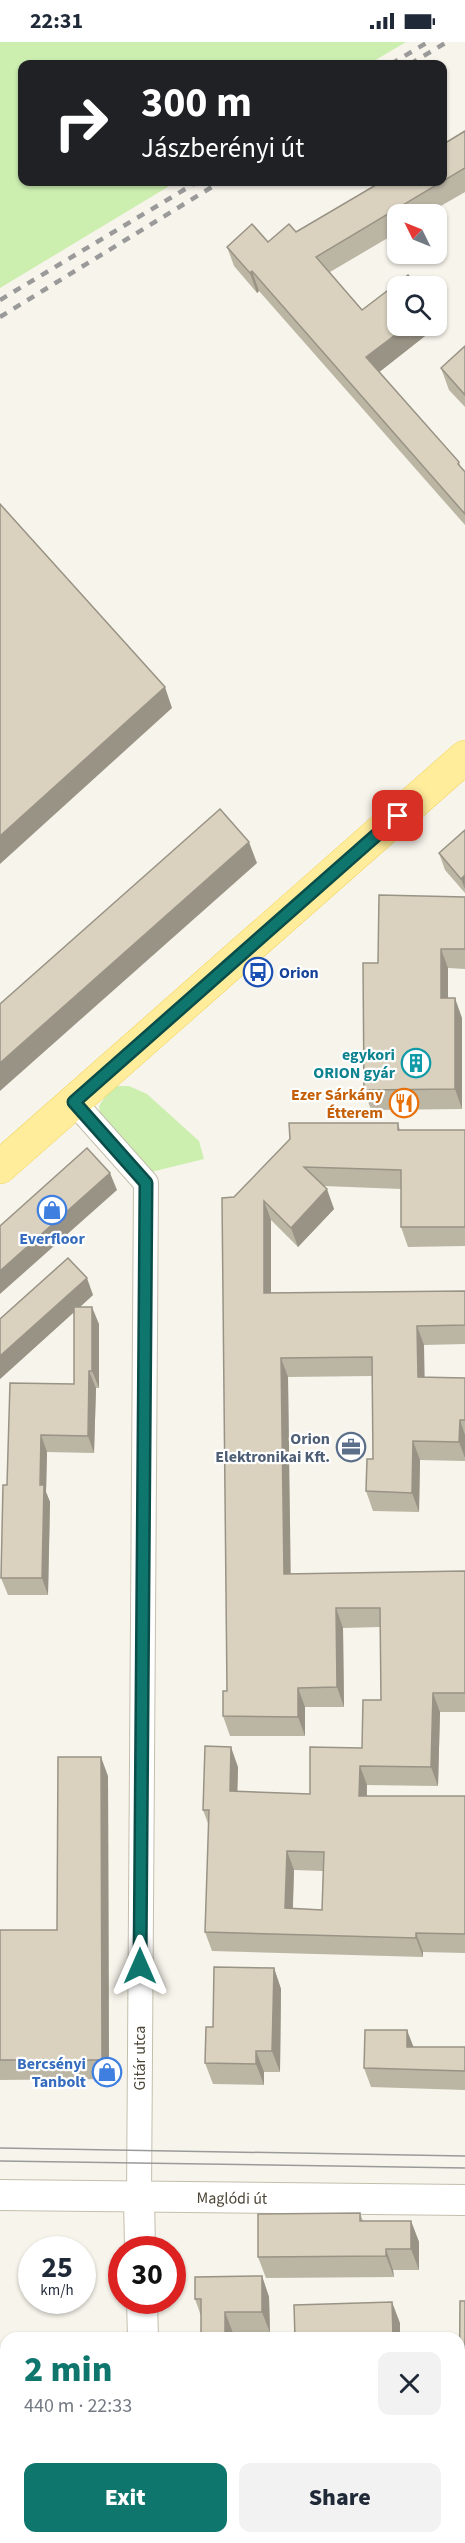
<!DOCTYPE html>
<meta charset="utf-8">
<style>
body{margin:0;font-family:"Source Sans 3",sans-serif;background:#f2f2f3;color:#1f2937;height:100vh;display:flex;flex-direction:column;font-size:22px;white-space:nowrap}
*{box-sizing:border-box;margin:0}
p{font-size:20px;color:#747a83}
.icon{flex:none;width:33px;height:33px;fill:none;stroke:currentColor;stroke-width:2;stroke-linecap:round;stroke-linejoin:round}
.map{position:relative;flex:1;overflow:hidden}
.drawer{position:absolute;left:0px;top:2290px;width:465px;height:212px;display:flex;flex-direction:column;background:#fff;border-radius:18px 18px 0 0;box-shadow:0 2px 4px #0004}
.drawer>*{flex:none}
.banner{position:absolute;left:18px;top:18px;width:429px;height:126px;border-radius:12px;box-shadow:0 2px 4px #0004;background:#202124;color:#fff;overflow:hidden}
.needle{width:39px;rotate:313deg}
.buttons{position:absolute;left:387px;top:162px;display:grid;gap:12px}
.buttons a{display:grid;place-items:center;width:60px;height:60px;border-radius:12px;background:#fff;box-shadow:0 2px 4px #0004;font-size:30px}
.speed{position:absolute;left:18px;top:2194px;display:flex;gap:12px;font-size:30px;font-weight:700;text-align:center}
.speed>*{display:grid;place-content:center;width:78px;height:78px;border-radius:50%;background:#fff;box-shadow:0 2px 4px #0004;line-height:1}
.speed small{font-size:15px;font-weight:400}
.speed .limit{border:9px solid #d22;background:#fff;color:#111}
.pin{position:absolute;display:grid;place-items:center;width:51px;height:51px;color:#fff;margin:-26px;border-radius:12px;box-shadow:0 3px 9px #0006}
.me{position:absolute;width:66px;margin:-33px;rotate:0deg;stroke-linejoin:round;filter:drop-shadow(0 0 4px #0008)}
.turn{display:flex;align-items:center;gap:21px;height:126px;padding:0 24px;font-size:27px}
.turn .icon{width:78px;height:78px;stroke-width:2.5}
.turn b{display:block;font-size:42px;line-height:51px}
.round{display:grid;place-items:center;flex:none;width:63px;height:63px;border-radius:12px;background:#f2f2f3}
.headline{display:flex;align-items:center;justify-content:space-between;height:102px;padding:0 24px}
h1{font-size:36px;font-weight:800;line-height:45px;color:#0f766e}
.action{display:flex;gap:12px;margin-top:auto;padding:12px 24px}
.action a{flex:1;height:69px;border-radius:12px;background:#0f766e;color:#fff;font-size:24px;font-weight:800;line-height:69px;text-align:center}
.action a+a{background:#f2f2f3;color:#1f2937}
.status{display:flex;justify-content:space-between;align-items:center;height:42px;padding:0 30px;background:#fff;direction:ltr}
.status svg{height:16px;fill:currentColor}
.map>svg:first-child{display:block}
</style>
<div class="status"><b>22:31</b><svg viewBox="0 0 49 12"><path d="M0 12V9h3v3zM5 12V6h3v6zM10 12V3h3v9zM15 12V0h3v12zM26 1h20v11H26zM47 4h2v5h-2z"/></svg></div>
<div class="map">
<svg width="465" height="2501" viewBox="0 0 465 2501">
<rect width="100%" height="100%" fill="#f7f4eb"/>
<!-- green -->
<g fill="#ccefb0">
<polygon points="0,0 406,0 369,22 22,22 22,140 176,140 0,246"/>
<polygon points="112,1044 129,1044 147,1052 199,1099 204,1117 143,1132 101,1081 99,1064"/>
</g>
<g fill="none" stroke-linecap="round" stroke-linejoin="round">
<!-- minor casing -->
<g stroke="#c4beac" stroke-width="26">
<polyline id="minor" points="74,1060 146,1141 139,2155"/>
</g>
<!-- tertiary casing -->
<g stroke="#c4beac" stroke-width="32">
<g id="tertiary">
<path id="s1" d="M0 2153 465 2158"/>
<polyline points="139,2155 140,2208"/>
<polyline points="142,2259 143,2296"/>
<polyline points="149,2496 149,2501"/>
</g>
</g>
<!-- primary casing -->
<g stroke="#f1d45e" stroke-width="34">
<polyline id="primary" points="0,1125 465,715"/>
</g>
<!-- minor -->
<use href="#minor" stroke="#fff" stroke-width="24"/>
<!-- tertiary -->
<use href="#tertiary" stroke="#fff" stroke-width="30"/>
<!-- primary -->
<use href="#primary" stroke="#ffed9c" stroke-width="33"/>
<!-- tram -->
<g stroke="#9a9a9a" stroke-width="1.5">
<polyline points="0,2106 465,2114"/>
<polyline points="0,2119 465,2126"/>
</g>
<!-- rail -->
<g stroke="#9a9a9a" stroke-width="4.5" stroke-dasharray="8 8" stroke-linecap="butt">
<polyline points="391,22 428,0"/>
<polyline points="410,22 447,0"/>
<polyline points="0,258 197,140"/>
<polyline points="0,275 220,140"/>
</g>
</g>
<!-- wall -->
<g fill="#bbb5a4" fill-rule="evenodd">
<polygon points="465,89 465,150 427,172 398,172 398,190 330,230 362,268 436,284 436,277 439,283 379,330 459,420 461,426 465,430 465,483 259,249 257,251 234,224 227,205 268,200 296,190"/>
<polygon points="465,304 465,365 449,348 441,326"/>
<polygon points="465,788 465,851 445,828 439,811"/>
<polygon points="465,855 465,927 448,926 448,956 462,976 462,1067 371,1068 364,1048 378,921"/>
<path d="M398 1081 400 1088H465V1204L408 1205 401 1185V1147L324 1144 334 1167 298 1205 271 1178V1251L465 1249V1302L424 1303V1335L465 1336V1419L420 1418 419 1470 373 1469 366 1449 373 1417 372 1334 288 1335 290 1532 465 1529V1670H440L438 1744 367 1743V1754H465V1911L423 1910V1915L212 1909 205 1890 209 1784 203 1768 238 1725 237 1749 310 1752 362 1706 381 1658 380 1585 343 1586 344 1665H305V1694H230L223 1674 227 1649 234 1155ZM294 1828 323 1829 322 1868 293 1866Z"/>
<polygon points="93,1253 80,1265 99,1282 99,1346 96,1346 94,1411 47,1410 46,1450 50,1460 48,1553 8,1553 1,1536 7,1443 74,1342 74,1270 0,1337 0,1277"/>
<polygon points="108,1734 109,2037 0,2038 0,1888 57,1888"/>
<polygon points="274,1926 281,1947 280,2030 264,2030 264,2043 213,2042 205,2021 213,1985"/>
<polygon points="413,2005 465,2005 465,2048 371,2045 364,2026"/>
<polygon points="360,2171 363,2179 411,2179 419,2200 419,2228 393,2228 394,2235 266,2236 258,2215"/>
<polygon points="262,2234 269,2255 270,2291 233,2291 233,2296 201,2296 201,2274 195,2257"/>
<polygon points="465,2259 465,2392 459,2377"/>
</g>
<!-- shaded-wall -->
<g fill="#999386">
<polygon points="252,229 259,249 257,251 250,231"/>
<polygon points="436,277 439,283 373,335 366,315 407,284 436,284"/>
<polygon points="165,645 172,666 0,822 0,794"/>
<polygon points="249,800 257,821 0,1049 0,1021"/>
<polygon points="465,833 465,847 461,837"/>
<polygon points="441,907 448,926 448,976 441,956"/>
<polygon points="455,956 462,976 462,1067 455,1047"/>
<polygon points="110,1131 117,1148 0,1252 0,1229"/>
<polygon points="327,1147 334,1167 298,1205 291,1186"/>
<polygon points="264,1159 271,1178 271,1270 264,1251"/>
<polygon points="87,1236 93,1253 0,1337 0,1314"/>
<polygon points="92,1265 99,1282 99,1346 92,1329"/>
<polygon points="417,1284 424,1303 425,1354 418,1335"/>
<polygon points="281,1316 288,1335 291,1551 284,1532"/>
<polygon points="89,1329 96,1346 94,1411 88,1394"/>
<polygon points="460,1378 465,1393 465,1416 459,1400"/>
<polygon points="41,1393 47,1410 46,1450 50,1460 48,1553 42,1536 40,1443"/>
<polygon points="413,1399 420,1418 419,1470 412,1451"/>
<polygon points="336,1566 343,1586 344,1665 337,1645"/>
<polygon points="298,1646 305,1665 305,1694 298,1675"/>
<polygon points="433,1651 440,1670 438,1744 431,1725"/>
<polygon points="231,1705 238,1725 237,1768 230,1749"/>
<polygon points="101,1715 108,1734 109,2037 102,2018"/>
<polygon points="360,1724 367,1743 366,1773 359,1754"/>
<polygon points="287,1809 294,1828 292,1886 285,1866"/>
<polygon points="416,1891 423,1910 423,1915 416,1896"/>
<polygon points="274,1926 281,1947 280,2030 272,2009"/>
<polygon points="407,1988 414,2006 407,2005"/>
<polygon points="256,2009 264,2030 264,2043 256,2022"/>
<polygon points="411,2179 419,2200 419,2228 411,2207"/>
<polygon points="386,2207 393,2228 394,2235 386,2214"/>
<polygon points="262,2234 269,2255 270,2291 262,2270"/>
<polygon points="392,2260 400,2281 400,2296 393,2296"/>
<polygon points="225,2270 233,2291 233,2296 225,2296"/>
</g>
<!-- building -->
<g fill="#dad2bf" stroke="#999386" stroke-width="1.5" fill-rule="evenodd">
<polygon points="465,89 465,126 316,215 362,268 408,233 417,244 398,244 398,284 407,284 366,315 459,420 458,422 465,430 465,472 252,229 250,231 227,205 252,182 268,200 289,182 296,190 381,140 442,140 442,103"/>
<polygon points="465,304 465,353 441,326"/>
<polygon points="0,462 165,645 0,794"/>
<polygon points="220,767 249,800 0,1021 0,962"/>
<polygon points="465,788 465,833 461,837 439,811"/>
<polygon points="379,853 465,855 465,907 441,907 441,956 455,956 455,1047 364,1048 363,921 378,921"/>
<path d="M289 1081H398V1088H465V1185H401V1128L304 1125 327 1147 291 1186 264 1159V1251L465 1249V1283L417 1284 418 1335 465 1336V1378H460L459 1400 413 1399 412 1451 366 1449 367 1417H373L372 1315 281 1316 284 1532 465 1529V1651H433L431 1725 360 1724 359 1754H465V1892L416 1891V1896L205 1890 209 1768H203L205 1704 231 1705 230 1749 310 1752V1705L362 1706 363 1658H381L380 1566H336L337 1645 298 1646V1675L223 1674V1649H227L222 1156 234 1155 290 1097ZM287 1809 324 1810 322 1868 285 1866Z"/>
<polygon points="87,1106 110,1131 0,1229 0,1184"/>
<polygon points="68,1216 87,1236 0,1314 0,1277"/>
<polygon points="74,1265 92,1265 92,1329 89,1329 88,1394 41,1393 40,1443 44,1443 42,1536 1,1536 3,1443 7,1443 10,1341 74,1342"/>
<polygon points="58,1715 101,1715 102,2018 0,2018 0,1888 57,1888"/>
<polygon points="214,1925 274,1926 272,2009 256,2009 256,2022 205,2021 206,1985 213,1985"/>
<polygon points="365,1988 407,1988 407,2005 465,2005 465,2029 364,2026"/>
<polygon points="360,2171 360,2179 411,2179 411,2207 386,2207 386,2214 258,2215 258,2172"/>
<polygon points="262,2234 262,2270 225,2270 225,2296 201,2296 201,2257 195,2257 195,2235"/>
<polygon points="460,2259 465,2259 465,2377 459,2377"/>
<polygon points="392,2260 393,2296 295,2296 294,2263"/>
</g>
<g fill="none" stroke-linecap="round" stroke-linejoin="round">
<!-- route casing -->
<g stroke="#0a4d48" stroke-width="15">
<polyline id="route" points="140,1924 146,1141 74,1060 398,774"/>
</g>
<!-- route -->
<use href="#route" stroke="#0f766e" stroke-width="10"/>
</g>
<!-- icons -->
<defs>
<g id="bus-ring" transform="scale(1.5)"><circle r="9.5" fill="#fff" stroke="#1a4fb4" stroke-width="1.5"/><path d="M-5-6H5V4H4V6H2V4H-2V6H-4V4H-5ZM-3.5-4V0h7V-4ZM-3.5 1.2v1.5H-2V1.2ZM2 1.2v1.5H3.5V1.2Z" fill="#1a4fb4"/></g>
<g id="building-ring" transform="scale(1.5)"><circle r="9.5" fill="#fff" stroke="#0f9aa8" stroke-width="1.5"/><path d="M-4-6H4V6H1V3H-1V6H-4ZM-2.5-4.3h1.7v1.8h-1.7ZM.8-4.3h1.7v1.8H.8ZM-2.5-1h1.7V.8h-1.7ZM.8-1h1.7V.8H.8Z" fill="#0f9aa8"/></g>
<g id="restaurant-ring" transform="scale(1.5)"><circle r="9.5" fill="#fff" stroke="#e8710a" stroke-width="1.5"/><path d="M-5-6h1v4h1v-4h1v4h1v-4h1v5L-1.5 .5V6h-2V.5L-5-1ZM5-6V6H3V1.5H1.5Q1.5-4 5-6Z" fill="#e8710a"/></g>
<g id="shop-ring" transform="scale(1.5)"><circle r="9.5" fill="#fff" stroke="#3f7fe0" stroke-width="1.5"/><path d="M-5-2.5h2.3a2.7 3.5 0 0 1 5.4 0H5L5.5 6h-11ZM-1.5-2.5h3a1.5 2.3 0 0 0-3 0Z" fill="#3f7fe0"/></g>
<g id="office-ring" transform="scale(1.5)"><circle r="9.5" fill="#fff" stroke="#5c6f8a" stroke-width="1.5"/><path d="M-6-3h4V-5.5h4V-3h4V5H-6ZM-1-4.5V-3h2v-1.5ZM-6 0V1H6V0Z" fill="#5c6f8a"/></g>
</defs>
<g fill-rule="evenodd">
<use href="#bus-ring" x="258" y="930"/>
<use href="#building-ring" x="416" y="1021"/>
<use href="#restaurant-ring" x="404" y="1061"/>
<use href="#shop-ring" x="52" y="1168"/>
<use href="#office-ring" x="351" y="1405"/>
<use href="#shop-ring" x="107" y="2030"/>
</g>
<g text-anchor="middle" stroke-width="4.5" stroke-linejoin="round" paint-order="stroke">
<!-- transit labels -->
<g font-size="16" font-weight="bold" fill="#164399" stroke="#fff" text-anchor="start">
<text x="279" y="936">Orion</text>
</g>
<!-- culture labels -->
<g font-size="16" font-weight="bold" fill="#0d838f" stroke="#fff" text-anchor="end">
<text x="395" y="1018">egykori<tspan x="395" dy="18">ORION gyár</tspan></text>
</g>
<!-- food labels -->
<g font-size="16" font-weight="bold" fill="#c56008" stroke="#fff" text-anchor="end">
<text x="383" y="1058">Ezer Sárkány<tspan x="383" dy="18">Étterem</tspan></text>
</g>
<!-- shop labels -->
<g font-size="16" font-weight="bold" fill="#366cbe" stroke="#fff">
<text x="52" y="1202">Everfloor</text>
<text x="86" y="2027" text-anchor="end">Bercsényi<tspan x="86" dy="18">Tanbolt</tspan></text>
</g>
<!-- service labels -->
<g font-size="16" font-weight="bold" fill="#4e5e75" stroke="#fff" text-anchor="end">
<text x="330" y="1402">Orion<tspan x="330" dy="18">Elektronikai Kft.</tspan></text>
</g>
<!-- street labels -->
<g font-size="16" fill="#4c4637" stroke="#fff">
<text transform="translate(139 2016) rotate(-90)" y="6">Gitár utca</text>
<text dy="6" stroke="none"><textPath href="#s1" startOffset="232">Maglódi út</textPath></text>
</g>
</g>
</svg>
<div class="buttons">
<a><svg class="needle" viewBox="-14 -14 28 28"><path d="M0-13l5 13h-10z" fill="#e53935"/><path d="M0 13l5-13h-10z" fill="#747a83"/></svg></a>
<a><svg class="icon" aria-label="search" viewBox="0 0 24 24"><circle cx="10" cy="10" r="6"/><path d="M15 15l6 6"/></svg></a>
</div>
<div class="speed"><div>25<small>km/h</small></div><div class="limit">30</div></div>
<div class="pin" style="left:398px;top:774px;background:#d93025"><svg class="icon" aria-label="arrive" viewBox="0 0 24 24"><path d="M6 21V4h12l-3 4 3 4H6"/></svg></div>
<svg class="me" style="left:140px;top:1924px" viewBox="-20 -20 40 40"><path d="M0-17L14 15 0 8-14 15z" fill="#0f766e" stroke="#fff" stroke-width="4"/></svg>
<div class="banner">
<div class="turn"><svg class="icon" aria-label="right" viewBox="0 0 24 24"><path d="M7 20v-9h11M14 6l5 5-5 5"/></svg><div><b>300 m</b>Jászberényi út</div></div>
</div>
<section class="drawer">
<div class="headline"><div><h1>2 min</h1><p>440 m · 22:33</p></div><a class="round"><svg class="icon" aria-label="close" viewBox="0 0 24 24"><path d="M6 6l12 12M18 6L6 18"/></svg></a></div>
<div class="action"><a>Exit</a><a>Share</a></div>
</section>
</div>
